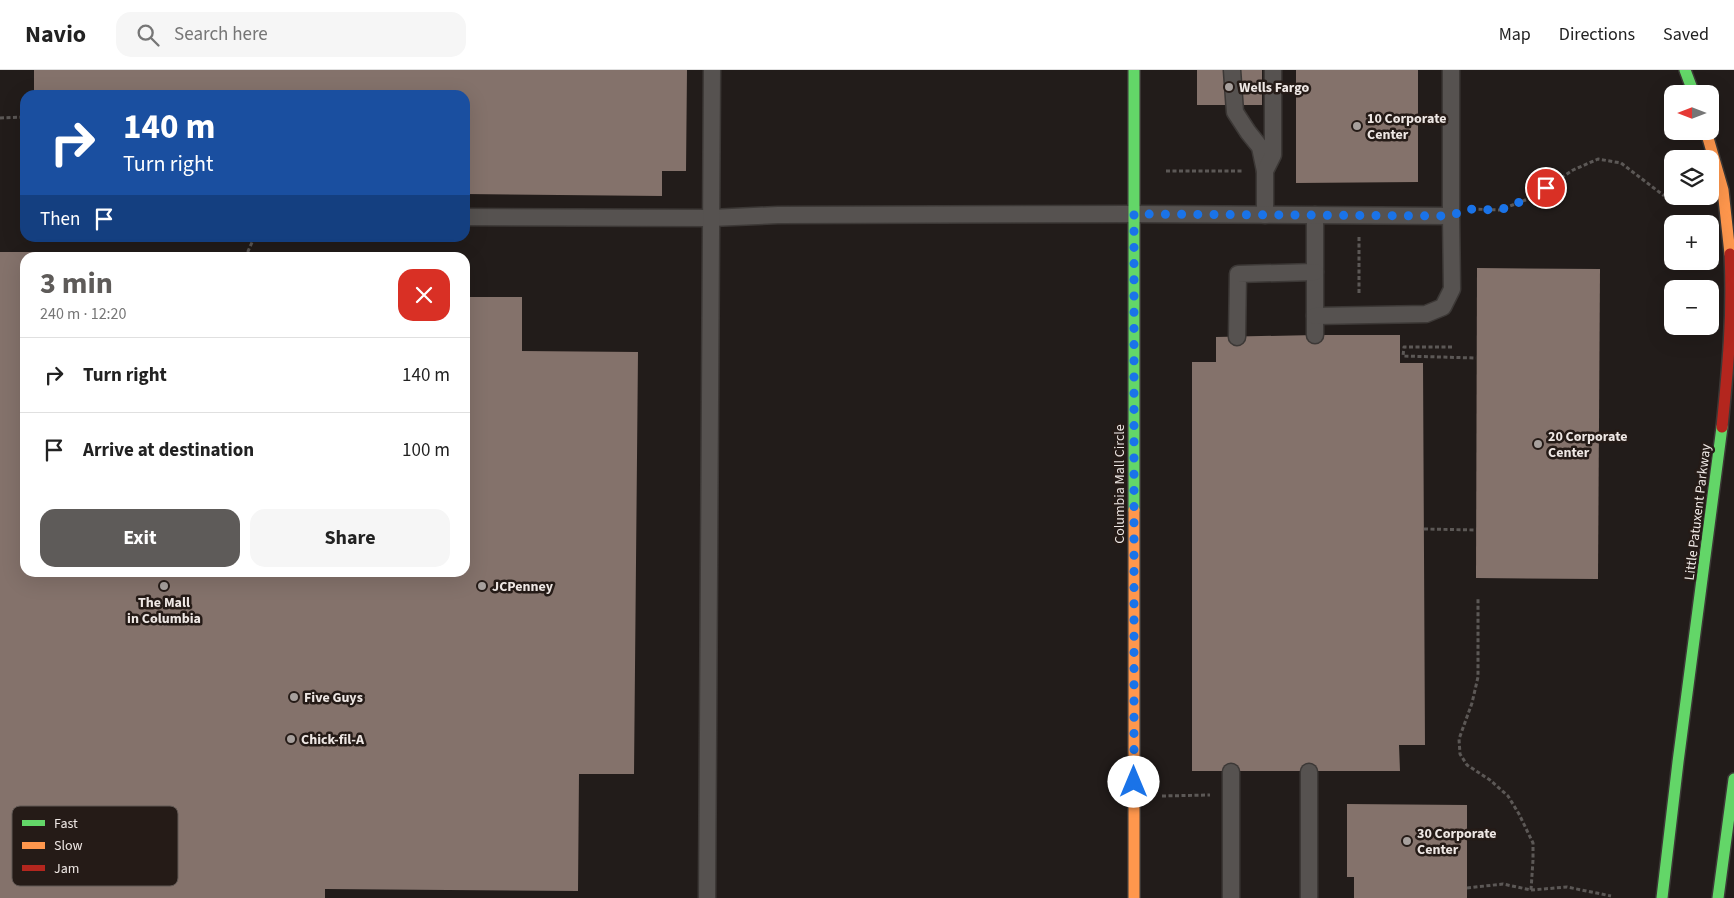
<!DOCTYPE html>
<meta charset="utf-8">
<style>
body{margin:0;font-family:"Source Sans 3",sans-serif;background:#f6f6f6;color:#222;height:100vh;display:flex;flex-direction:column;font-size:19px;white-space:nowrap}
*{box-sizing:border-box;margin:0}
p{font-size:16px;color:#767676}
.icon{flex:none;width:28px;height:28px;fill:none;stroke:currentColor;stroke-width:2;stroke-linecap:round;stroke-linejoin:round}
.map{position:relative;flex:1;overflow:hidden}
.panel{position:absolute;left:20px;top:182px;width:450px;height:325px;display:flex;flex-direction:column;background:#fff;border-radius:15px;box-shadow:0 5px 20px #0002}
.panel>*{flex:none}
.top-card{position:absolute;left:20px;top:20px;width:450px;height:152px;border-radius:15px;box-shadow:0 5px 20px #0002;background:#1a4fa0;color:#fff;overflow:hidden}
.needle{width:32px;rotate:270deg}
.buttons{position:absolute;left:1664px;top:15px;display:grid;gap:10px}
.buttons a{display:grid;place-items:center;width:55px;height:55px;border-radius:10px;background:#fff;box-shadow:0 5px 20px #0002;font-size:25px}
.pin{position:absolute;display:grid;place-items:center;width:42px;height:42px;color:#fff;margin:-21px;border:2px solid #fff;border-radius:50%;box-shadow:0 1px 5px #0007}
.me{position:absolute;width:55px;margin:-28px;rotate:0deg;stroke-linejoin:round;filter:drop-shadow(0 0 4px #0008)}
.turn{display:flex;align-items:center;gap:18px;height:105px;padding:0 20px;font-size:22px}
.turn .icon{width:65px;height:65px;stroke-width:2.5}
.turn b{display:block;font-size:35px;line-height:42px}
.then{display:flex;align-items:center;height:48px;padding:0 20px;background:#0003;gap:10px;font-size:19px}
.round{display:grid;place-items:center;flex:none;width:52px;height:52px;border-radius:15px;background:#f6f6f6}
.summary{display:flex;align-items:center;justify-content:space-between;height:85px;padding:0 20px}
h1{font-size:30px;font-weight:700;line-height:38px;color:#5e5b59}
.button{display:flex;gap:10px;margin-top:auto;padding:10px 20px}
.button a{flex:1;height:58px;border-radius:15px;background:#5e5b59;color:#fff;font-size:20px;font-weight:700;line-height:58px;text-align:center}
.button a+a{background:#f6f6f6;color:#222}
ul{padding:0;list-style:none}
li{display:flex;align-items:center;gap:15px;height:75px;padding:0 20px;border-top:1px solid #e0e0e0}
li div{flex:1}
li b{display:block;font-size:19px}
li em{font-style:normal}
header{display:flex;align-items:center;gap:30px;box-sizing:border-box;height:70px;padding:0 25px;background:#fff;border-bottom:1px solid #e0e0e0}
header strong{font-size:24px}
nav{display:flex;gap:28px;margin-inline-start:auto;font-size:18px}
.search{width:350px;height:45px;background:#f6f6f6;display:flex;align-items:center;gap:12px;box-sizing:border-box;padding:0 18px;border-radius:15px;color:#767676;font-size:19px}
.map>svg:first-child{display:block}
</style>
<header>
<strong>Navio</strong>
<div class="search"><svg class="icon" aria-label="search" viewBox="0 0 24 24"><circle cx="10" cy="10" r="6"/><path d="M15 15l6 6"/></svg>Search here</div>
<nav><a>Map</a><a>Directions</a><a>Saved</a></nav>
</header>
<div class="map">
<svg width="1734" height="828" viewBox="0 0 1734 828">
<rect width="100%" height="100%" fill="#221c1a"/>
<!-- building -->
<g fill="#84726b">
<polygon points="34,0 687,0 686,101 662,101 662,126 465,124 465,25 34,25"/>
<rect x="1197" y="0" width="65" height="35"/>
<polygon points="1296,0 1418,0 1418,112 1296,113"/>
<polygon points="0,182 46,182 46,188 25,188 25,502 465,502 465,227 522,227 522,281 638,282 634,704 579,704 578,821 325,819 325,828 0,828"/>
<polygon points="1477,198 1600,199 1598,509 1476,508"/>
<polygon points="1315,265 1400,265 1400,293 1423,293 1425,675 1399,675 1400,701 1192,701 1192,292 1216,292 1216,267"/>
<polygon points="1347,734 1467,735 1467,828 1354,828 1354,807 1347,807"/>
</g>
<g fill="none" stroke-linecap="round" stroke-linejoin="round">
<!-- lane casing -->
<g stroke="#3c3836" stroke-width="19">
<g id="lane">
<polyline points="1232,0 1235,42 1248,62 1260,77 1265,101"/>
<polyline points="1265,145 1265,101 1273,85 1273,0"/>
<polyline points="1315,145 1315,265"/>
<polyline points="465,147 711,148 778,145 1134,144 1451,146 1451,0"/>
<polyline points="1315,246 1426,244 1443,237 1452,219 1451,146"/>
<polyline points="1237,267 1238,204 1315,202"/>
<polyline points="1231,702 1231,828"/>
<polyline points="1309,702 1309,828"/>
<polyline points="707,828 712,0"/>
</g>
</g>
<!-- fast casing -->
<g stroke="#3c3836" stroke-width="14">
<g id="fast">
<polyline points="1134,0 1134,440"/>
<polyline points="1685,0 1694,24"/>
<polyline points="1662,828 1678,692 1722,357"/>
<polyline points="1718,828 1734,709"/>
</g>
</g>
<!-- slow casing -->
<g stroke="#3c3836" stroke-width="14">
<g id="slow">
<polyline points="1706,61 1723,120 1730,184"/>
<polyline points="1134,440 1134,828"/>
</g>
</g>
<!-- jam casing -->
<g stroke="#3c3836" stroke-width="14">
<path id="jam" d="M1722 357C1728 298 1733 244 1730 184"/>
</g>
<!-- path -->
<g stroke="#5c5856" stroke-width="3" stroke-dasharray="4 2.5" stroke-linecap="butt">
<polyline points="0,48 25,47"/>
<polyline points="1166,101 1243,101"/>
<polyline points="1690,126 1691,126"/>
<polyline points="1472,139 1500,140 1533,127 1573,100 1598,89 1621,93 1663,125 1672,125"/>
<polyline points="1359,167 1359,223"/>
<polyline points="245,188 254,168"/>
<polyline points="1452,277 1404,277 1403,286 1476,288"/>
<polyline points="1424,459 1476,460"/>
<polyline points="1162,726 1210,725"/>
<polyline points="1467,818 1503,814 1531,820 1533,790 1533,773 1519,744 1508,726 1490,710 1467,695 1460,684 1459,669 1472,633 1478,607 1478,529"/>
<polyline points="1531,820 1567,817 1611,826"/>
</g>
<!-- lane -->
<use href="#lane" stroke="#565250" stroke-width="16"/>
<!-- fast -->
<use href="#fast" stroke="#63d668" stroke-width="11"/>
<!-- slow -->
<use href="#slow" stroke="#ff974d" stroke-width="11"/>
<!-- jam -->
<use href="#jam" stroke="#b3261e" stroke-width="11"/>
</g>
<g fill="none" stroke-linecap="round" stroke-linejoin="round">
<!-- route -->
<polyline stroke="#1a73e8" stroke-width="9" stroke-dasharray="0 16.2" points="1134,712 1134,144 1451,146 1466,139 1500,140 1532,127 1546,118"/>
</g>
<!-- markers -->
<g fill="#a7a09d" stroke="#251b17" stroke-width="2">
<circle cx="1229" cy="17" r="5"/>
<circle cx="1357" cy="56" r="5"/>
<circle cx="1538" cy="374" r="5"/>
<circle cx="164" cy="516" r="5"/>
<circle cx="482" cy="516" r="5"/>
<circle cx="294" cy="627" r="5"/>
<circle cx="291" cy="669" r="5"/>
<circle cx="1407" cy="771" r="5"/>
</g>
<g text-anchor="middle" stroke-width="5" stroke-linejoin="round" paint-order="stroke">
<!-- poi labels -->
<g font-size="14" font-weight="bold" fill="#eee7e4" stroke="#251b17" text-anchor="start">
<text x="1239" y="22">Wells Fargo</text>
<text x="1367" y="53">10 Corporate<tspan x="1367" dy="16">Center</tspan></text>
<text x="1548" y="371">20 Corporate<tspan x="1548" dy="16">Center</tspan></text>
<text x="492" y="521">JCPenney</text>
<text x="164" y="537" text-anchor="middle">The Mall<tspan x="164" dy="16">in Columbia</tspan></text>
<text x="304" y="632">Five Guys</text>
<text x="301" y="674">Chick-fil-A</text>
<text x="1417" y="768">30 Corporate<tspan x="1417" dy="16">Center</tspan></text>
</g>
<!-- street labels -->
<g font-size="14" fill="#eee7e4" stroke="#251b17">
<text transform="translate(1119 414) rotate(-90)" y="5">Columbia Mall Circle</text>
<text transform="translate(1697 442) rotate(-83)" y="5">Little Patuxent Parkway</text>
</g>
</g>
<!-- legend -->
<rect x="12" y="736" width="166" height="80" rx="8" fill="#251b17" stroke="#615854" stroke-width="1"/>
<rect x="22" y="750" width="23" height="6" fill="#63d668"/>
<rect x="22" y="772" width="23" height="7" fill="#ff974d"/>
<rect x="22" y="795" width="23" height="6" fill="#b3261e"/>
<g font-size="14" fill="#eee7e4">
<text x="54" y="758">Fast</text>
<text x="54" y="780">Slow</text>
<text x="54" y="803">Jam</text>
</g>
</svg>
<div class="buttons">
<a><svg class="needle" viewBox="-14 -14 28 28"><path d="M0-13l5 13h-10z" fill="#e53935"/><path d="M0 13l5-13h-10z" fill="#767676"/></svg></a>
<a><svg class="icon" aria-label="layers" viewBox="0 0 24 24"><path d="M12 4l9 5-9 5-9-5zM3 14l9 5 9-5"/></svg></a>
<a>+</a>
<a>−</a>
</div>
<div class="pin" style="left:1546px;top:118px;background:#d93025"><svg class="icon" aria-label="arrive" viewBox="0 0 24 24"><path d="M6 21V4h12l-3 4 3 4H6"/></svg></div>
<svg class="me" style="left:1134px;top:712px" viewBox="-20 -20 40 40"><circle r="19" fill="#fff"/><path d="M0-13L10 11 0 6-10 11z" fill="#1a73e8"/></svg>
<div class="top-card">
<div class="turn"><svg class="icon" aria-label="right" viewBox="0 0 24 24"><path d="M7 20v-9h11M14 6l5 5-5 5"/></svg><div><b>140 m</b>Turn right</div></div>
<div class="then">Then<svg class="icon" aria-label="arrive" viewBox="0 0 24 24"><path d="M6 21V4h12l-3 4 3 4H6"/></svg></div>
</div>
<section class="panel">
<div class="summary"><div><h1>3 min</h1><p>240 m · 12:20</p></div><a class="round" style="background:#d93025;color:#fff"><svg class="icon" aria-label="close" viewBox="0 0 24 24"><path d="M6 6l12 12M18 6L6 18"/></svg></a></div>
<ul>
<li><svg class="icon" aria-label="right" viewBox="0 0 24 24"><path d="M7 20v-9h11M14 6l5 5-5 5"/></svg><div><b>Turn right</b></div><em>140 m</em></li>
<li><svg class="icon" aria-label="arrive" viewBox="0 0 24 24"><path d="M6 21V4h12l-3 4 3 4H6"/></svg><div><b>Arrive at destination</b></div><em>100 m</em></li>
</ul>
<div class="button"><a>Exit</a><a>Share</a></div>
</section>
</div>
